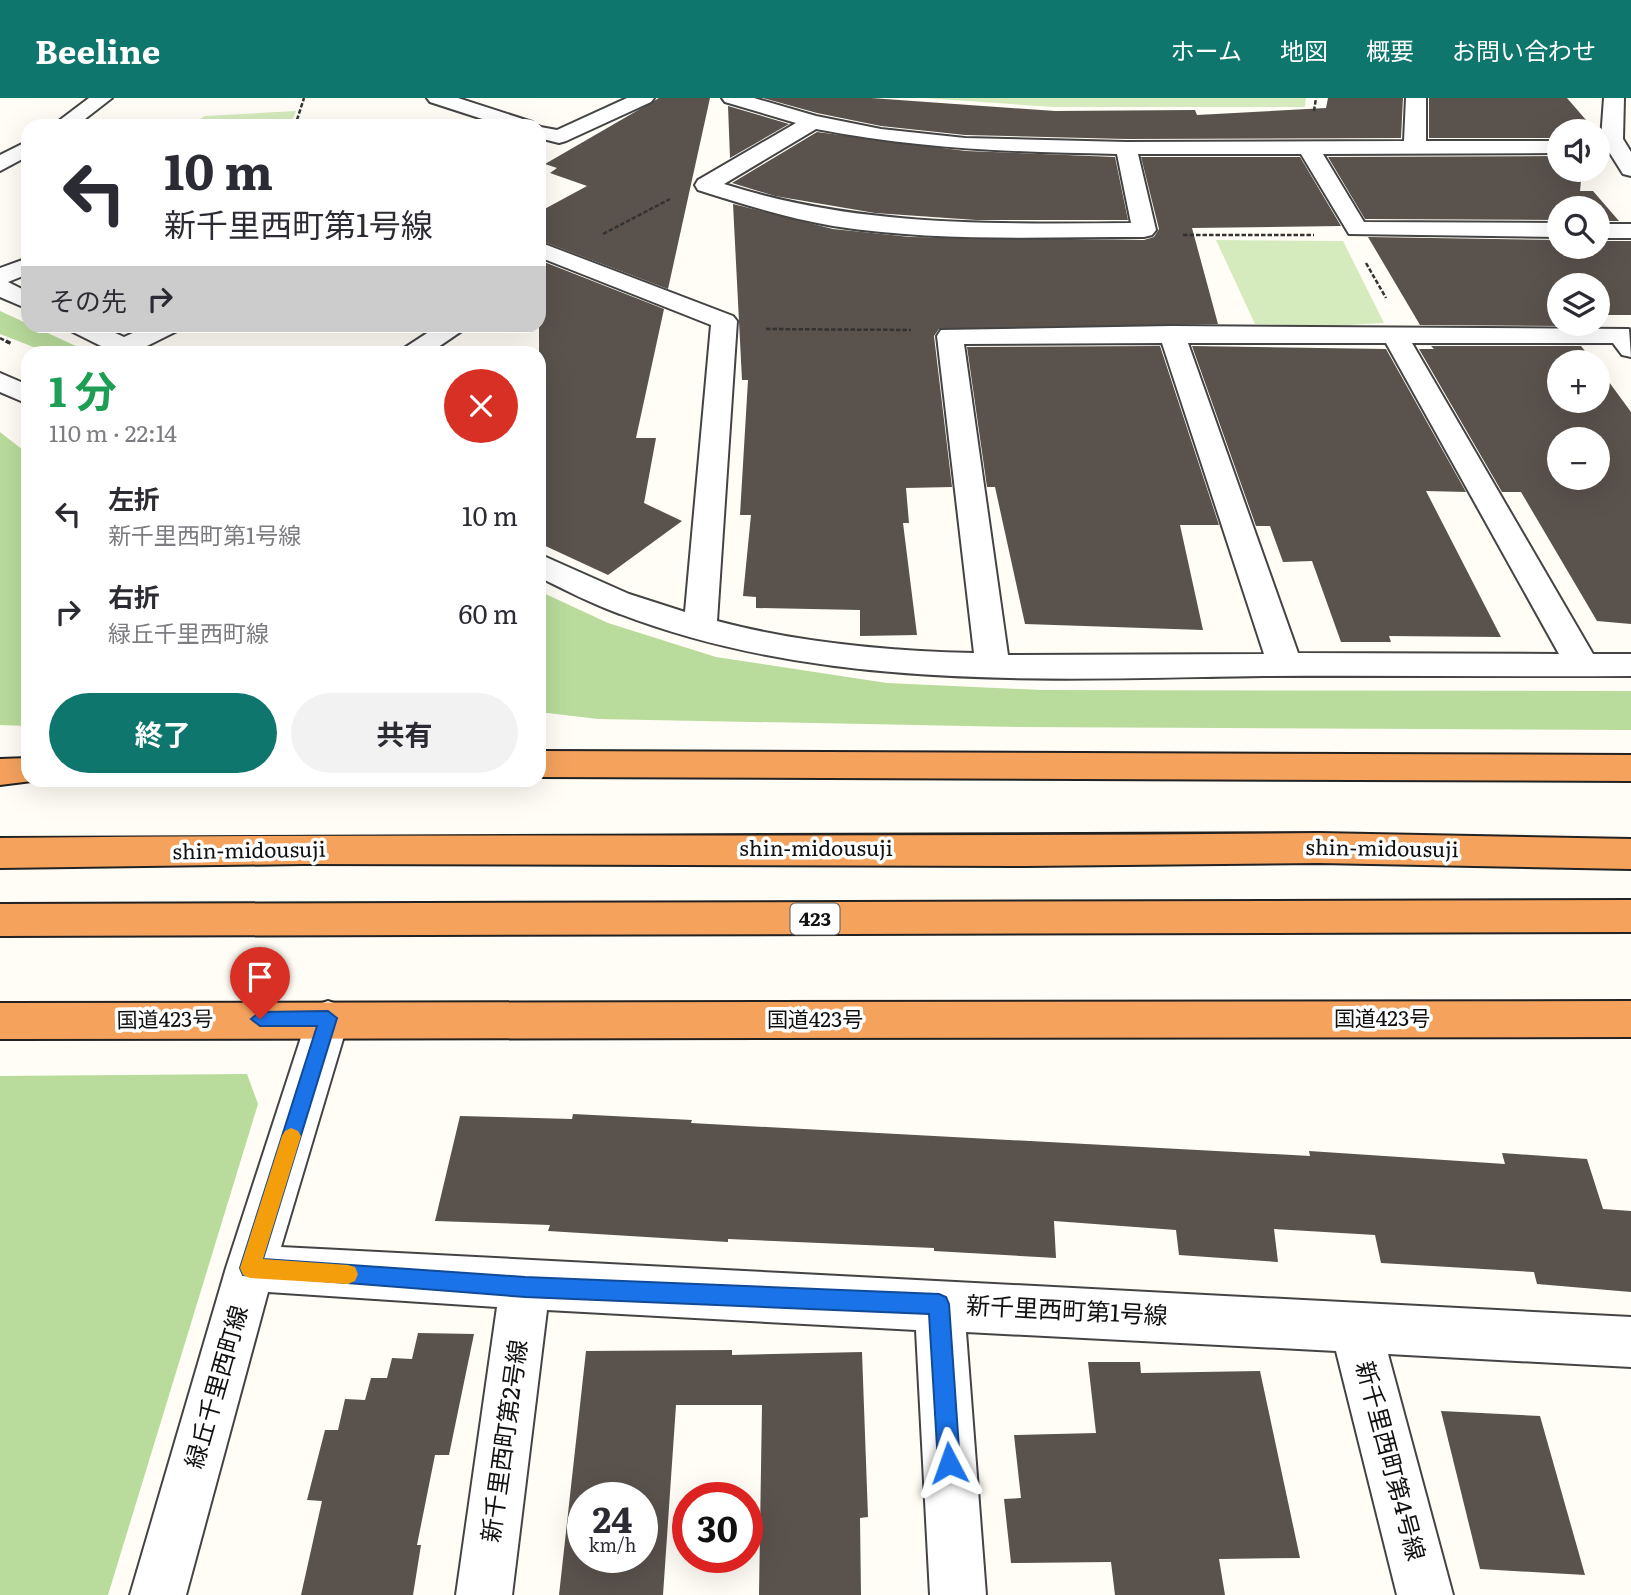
<!DOCTYPE html>
<html lang="ja">
<meta charset="utf-8">
<style>
body{margin:0;font-family:Literata,"Noto Sans JP",serif;background:#f2f2f3;color:#2b2b33;height:100vh;display:flex;flex-direction:column;font-size:26px;white-space:nowrap}
*{box-sizing:border-box;margin:0}
p{font-size:23px;color:#7c7c81}
.icon{flex:none;width:38px;height:38px;fill:none;stroke:currentColor;stroke-width:2;stroke-linecap:round;stroke-linejoin:round}
.map{position:relative;flex:1;overflow:hidden}
.drawer{position:absolute;left:21px;top:248px;width:525px;height:441px;display:flex;flex-direction:column;background:#fff;border-radius:21px;box-shadow:0 7px 28px #0002}
.drawer>*{flex:none}
.guide{position:absolute;left:21px;top:21px;width:525px;height:214px;border-radius:21px;box-shadow:0 7px 28px #0002;background:#fff;color:#2b2b33;overflow:hidden}
.controls{position:absolute;left:1547px;top:21px;display:grid;gap:14px}
.controls a{display:grid;place-items:center;width:63px;height:63px;border-radius:50%;background:#fff;box-shadow:0 7px 28px #0002;font-size:35px}
.speed{position:absolute;left:567px;top:1384px;display:flex;gap:14px;font-size:35px;font-weight:700;text-align:center}
.speed>*{display:grid;place-content:center;width:91px;height:91px;border-radius:50%;background:#fff;box-shadow:0 7px 28px #0002;line-height:1}
.speed small{font-size:18px;font-weight:400}
.speed .limit{border:10px solid #d22;background:#fff;color:#111}
.pin{position:absolute;display:grid;place-items:center;width:60px;height:60px;color:#fff;margin:-72px -30px;border-radius:50% 50% 50% 0;rotate:-45deg;box-shadow:0 0 7px #0007}
.pin .icon{rotate:45deg}
.me{position:absolute;width:77px;margin:-38px;rotate:356deg;stroke-linejoin:round;filter:drop-shadow(0 0 5px #0008)}
.turn{display:flex;align-items:center;gap:24px;height:147px;padding:0 28px;font-size:32px}
.turn .icon{width:91px;height:91px;stroke-width:2.5}
.turn b{display:block;font-size:49px;line-height:60px}
.then{display:flex;align-items:center;height:66px;padding:0 28px;background:#0003;gap:14px;font-size:26px}
.round{display:grid;place-items:center;flex:none;width:74px;height:74px;border-radius:37px;background:#f2f2f3}
.overview{display:flex;align-items:center;justify-content:space-between;height:119px;padding:0 28px}
h1{font-size:42px;font-weight:700;line-height:52px;color:#1e9e55}
.cta{display:flex;gap:14px;margin-top:auto;padding:14px 28px}
.cta a{flex:1;height:80px;border-radius:42px;background:#0f766e;color:#fff;font-size:28px;font-weight:700;line-height:80px;text-align:center}
.cta a+a{background:#f2f2f3;color:#2b2b33}
ul{padding:0;list-style:none}
li{display:flex;align-items:center;gap:21px;height:98px;padding:0 28px}
li div{flex:1}
li b{display:block;font-size:26px}
li em{font-style:normal}
header{display:flex;align-items:center;gap:42px;box-sizing:border-box;height:98px;padding:0 35px;background:#0f766e;color:#fff}
header strong{font-size:33px}
nav{display:flex;gap:38px;margin-inline-start:auto;font-size:24px}
.map>svg:first-child{display:block}
</style>
<header>
<strong>Beeline</strong>
<nav><a>ホーム</a><a>地図</a><a>概要</a><a>お問い合わせ</a></nav>
</header>
<div class="map">
<svg width="1631" height="1497" viewBox="0 0 1631 1497">
<rect width="100%" height="100%" fill="#fffdf5"/>
<!-- green -->
<g fill="#d5ebbd">
<polygon points="924,0 1306,0 1305,9 1053,9"/>
<polygon points="296,13 290,28 188,28 205,18"/>
<polygon points="1216,142 1343,143 1384,225 1331,228 1255,226"/>
</g>
<!-- forest -->
<g fill="#b9dc9c">
<polygon points="0,213 91,255 49,255 0,236"/>
<polygon points="0,334 28,356 28,628 0,627"/>
<polygon points="539,493 608,525 716,559 887,585 1041,592 1631,593 1631,632 1019,629 598,621 539,614"/>
<polygon points="247,976 258,1006 108,1497 0,1497 0,978"/>
</g>
<!-- building -->
<g fill="#5a524d" fill-rule="evenodd">
<polygon points="659,0 710,0 668,191 539,142 539,114 587,88 550,75 557,70 545,66"/>
<polygon points="763,0 871,0 1055,13 1195,12 1197,17 1326,10 1328,0 1403,0 1401,40 1126,41 965,37 881,28 817,15"/>
<polygon points="1429,0 1567,0 1586,22 1585,33 1559,33 1559,40 1429,40"/>
<polygon points="728,8 789,26 730,60"/>
<polygon points="817,34 966,53 1115,59 1128,122 976,122 875,115 775,98 732,85"/>
<polygon points="1559,58 1559,72 1582,72 1580,93 1593,93 1619,123 1598,123 1598,110 1559,110 1559,122 1365,121 1328,59"/>
<polygon points="1141,59 1300,59 1341,128 1192,130 1218,226 939,231 934,238 952,389 906,390 909,425 903,425 917,537 860,538 860,512 756,510 756,499 743,498 751,417 740,417 748,282 742,282 733,106 833,131 910,139 1144,142 1154,139 1159,131"/>
<polygon points="1368,139 1559,142 1559,149 1598,149 1598,143 1631,143 1631,217 1598,217 1598,187 1559,187 1559,226 1567,228 1420,227"/>
<polygon points="539,162 664,211 636,340 656,340 644,405 682,423 608,477 539,445"/>
<polygon points="1160,248 1219,427 1180,427 1203,532 1025,526 995,389 987,389 967,249"/>
<polygon points="1192,248 1386,251 1466,394 1426,393 1501,539 1389,538 1391,544 1341,544 1312,463 1283,464 1270,428 1256,428"/>
<path d="M1431 248H1581L1594 264H1559V303H1598V269L1631 314V526L1597 523 1521 394H1502L1419 251H1434ZM1559 341H1598V380H1559Z"/>
<polygon points="573,1016 692,1022 691,1025 1310,1058 1309,1053 1505,1066 1502,1055 1587,1061 1603,1111 1631,1113 1631,1194 1537,1186 1534,1174 1381,1165 1375,1137 1274,1131 1278,1164 1179,1157 1176,1132 1054,1123 1056,1160 934,1153 934,1150 728,1141 728,1144 548,1133 550,1127 435,1123 460,1018 572,1021"/>
<polygon points="418,1235 474,1236 449,1357 435,1357 417,1447 421,1447 413,1497 301,1497 322,1403 307,1402 325,1332 338,1332 345,1301 365,1302 371,1280 387,1280 392,1260 412,1261"/>
<path d="M732 1252V1257L862 1254 868 1419 860 1420 861 1497H759L762 1307H676L663 1497H559L586 1253ZM583 1400H642V1460H583Z"/>
<polygon points="1088,1264 1140,1264 1141,1275 1260,1273 1300,1460 1219,1461 1225,1497 1115,1497 1111,1464 1011,1465 1004,1401 1021,1400 1014,1337 1096,1335"/>
<polygon points="1441,1313 1540,1318 1585,1477 1480,1471"/>
</g>
<g fill="none" stroke-linecap="round" stroke-linejoin="round">
<!-- minor casing -->
<g stroke="#444" stroke-width="4">
<g id="minor">
<polygon points="89,0 112,0 76,28 52,28"/>
<polygon points="427,0 458,0 532,24 535,28 557,32 627,0 654,0 651,4 566,43 559,45 539,40 539,28 504,28 430,4"/>
<path d="M722 0H754L816 18 881 31 965 40 1126 44 1404 43 1406 0H1426V43H1559V55L1323 56 1364 124 1559 125V139L1349 136 1301 56H1138L1156 132 1152 137 1144 139C1041 139 935 144 833 128 787 120 742 106 698 92L695 87 698 82 796 25 725 4ZM816 31C920 51 1012 54 1117 56L1131 125C991 126 859 129 724 86Z"/>
<polygon points="1604,0 1624,0 1623,41 1631,54 1631,78 1623,76 1601,41"/>
<polygon points="28,43 28,58 0,73 0,57"/>
<rect x="1598" y="126" width="33" height="14"/>
<path d="M539 144 733 218 737 223 717 523C800 545 888 553 974 555L937 238 941 232 1172 228 1629 231 1631 259 1622 257 1613 245H1412L1593 556H1631V578C1509 579 1386 577 1264 578 1050 581 823 594 620 516 592 506 565 492 539 479V456L629 496 685 514 711 227 539 159ZM1162 245 1264 556 1008 557 964 246ZM1188 245H1386L1559 556 1298 555Z"/>
<polygon points="28,160 28,176 8,184 28,194 28,211 0,199 0,170"/>
<polygon points="67,228 100,228 124,239 148,228 181,228 177,233 145,249 152,256 117,256 71,233"/>
<polygon points="438,228 469,228 428,256 395,256"/>
<polygon points="0,275 28,287 28,306 0,294"/>
<polygon points="328,903 343,908 349,921 281,1149 1631,1219 1631,1269 1388,1256 1453,1497 1397,1497 1336,1253 966,1234 986,1497 930,1497 916,1232 547,1212 512,1497 456,1497 497,1209 268,1194 186,1497 130,1497 226,1170 307,921 313,908"/>
</g>
</g>
<!-- highway casing -->
<g stroke="#222" stroke-width="4">
<g id="highway">
<polygon points="539,653 1631,657 1631,683 539,679"/>
<polygon points="28,660 28,682 40,682 0,687 0,661"/>
<path d="M1319 735 1631 741V771L1319 765 1025 768 303 766 0 770V740C440 735 879 740 1319 735Z"/>
<polygon points="1631,802 1631,834 0,838 0,806"/>
<polygon points="1631,903 1631,939 0,941 0,905"/>
</g>
</g>
<!-- path-far1 -->
<g stroke="#333" stroke-width="2.5" stroke-dasharray="4.5 2" stroke-linecap="butt">
<polyline points="1314,13 1316,0"/>
<polyline points="295,28 304,0"/>
<polyline points="603,136 670,101"/>
<polyline points="1183,137 1314,137"/>
<polyline points="1366,165 1386,200"/>
<polyline points="766,231 911,232"/>
<polyline points="0,240 9,245"/>
</g>
<!-- path -->
<polyline stroke="#333" stroke-width="3.5" stroke-dasharray="5 2.5" stroke-linecap="butt" points="6,243 12,246"/>
<!-- minor -->
<use href="#minor" fill="#fff" fill-rule="evenodd"/>
<!-- highway -->
<use href="#highway" fill="#f5a25d" fill-rule="evenodd"/>
</g>
<!-- route -->
<polygon fill="#1a73e8" stroke="#114b97" stroke-width="2" points="328,913 337,920 263,1161 525,1179 939,1196 946,1199 949,1206 960,1365 957,1373 949,1376 941,1373 938,1365 929,1216 525,1199 243,1177 240,1170 317,928 260,928 251,921 260,914"/>
<!-- slow -->
<polygon fill="#f59e0b" points="291,1030 298,1033 301,1038 263,1161 348,1167 355,1169 358,1176 355,1183 348,1186 250,1180 243,1177 240,1170 282,1038 285,1033"/>
<g text-anchor="middle" stroke-width="7" stroke-linejoin="round" paint-order="stroke">
<!-- shield labels -->
<rect fill="#fff" stroke="#585858" stroke-width="2" x="790.5" y="805.5" width="49" height="31" rx="5"/>
<g font-size="19" font-weight="bold" fill="#111">
<text x="815" y="828">423</text>
</g>
<!-- street labels -->
<g font-size="21" fill="#111" stroke="#fff">
<text x="816" y="758">shin-midousuji</text>
<text transform="translate(1382 751) rotate(1)" y="7">shin-midousuji</text>
<text transform="translate(249 753) rotate(-1)" y="7">shin-midousuji</text>
<text x="1382" y="928">国道423号</text>
<text transform="translate(165 922) rotate(-1)" y="7">国道423号</text>
<text x="815" y="929">国道423号</text>
</g>
<!-- near-street labels -->
<g font-size="24" fill="#111" stroke="#fff">
<text transform="translate(1067 1213) rotate(3)" y="8">新千里西町第1号線</text>
<text transform="translate(217 1289) rotate(-74)" y="8">緑丘千里西町線</text>
<text transform="translate(505 1343) rotate(-82)" y="8">新千里西町第2号線</text>
<text transform="translate(1390 1363) rotate(75)" y="8">新千里西町第4号線</text>
</g>
</g>
</svg>
<div class="controls">
<a><svg class="icon" aria-label="sound" viewBox="0 0 24 24"><path d="M4 9h4l5-4v14l-5-4H4zM17 9q2 3 0 6"/></svg></a>
<a><svg class="icon" aria-label="search" viewBox="0 0 24 24"><circle cx="10" cy="10" r="6"/><path d="M15 15l6 6"/></svg></a>
<a><svg class="icon" aria-label="layers" viewBox="0 0 24 24"><path d="M12 4l9 5-9 5-9-5zM3 14l9 5 9-5"/></svg></a>
<a>+</a>
<a>−</a>
</div>
<div class="speed"><div>24<small>km/h</small></div><div class="limit">30</div></div>
<div class="pin" style="left:260px;top:921px;background:#d93025"><svg class="icon" aria-label="arrive" viewBox="0 0 24 24"><path d="M6 21V4h12l-3 4 3 4H6"/></svg></div>
<svg class="me" style="left:949px;top:1365px" viewBox="-20 -20 40 40"><path d="M0-17L14 15 0 8-14 15z" fill="#1a73e8" stroke="#fff" stroke-width="4"/></svg>
<div class="guide">
<div class="turn"><svg class="icon" aria-label="left" viewBox="0 0 24 24"><path d="M17 20v-9H6M10 6l-5 5 5 5"/></svg><div><b>10 m</b>新千里西町第1号線</div></div>
<div class="then">その先<svg class="icon" aria-label="right" viewBox="0 0 24 24"><path d="M7 20v-9h11M14 6l5 5-5 5"/></svg></div>
</div>
<section class="drawer">
<div class="overview"><div><h1>1 分</h1><p>110 m · 22:14</p></div><a class="round" style="background:#d93025;color:#fff"><svg class="icon" aria-label="close" viewBox="0 0 24 24"><path d="M6 6l12 12M18 6L6 18"/></svg></a></div>
<ul>
<li><svg class="icon" aria-label="left" viewBox="0 0 24 24"><path d="M17 20v-9H6M10 6l-5 5 5 5"/></svg><div><b>左折</b><p>新千里西町第1号線</p></div><em>10 m</em></li>
<li><svg class="icon" aria-label="right" viewBox="0 0 24 24"><path d="M7 20v-9h11M14 6l5 5-5 5"/></svg><div><b>右折</b><p>緑丘千里西町線</p></div><em>60 m</em></li>
</ul>
<div class="cta"><a>終了</a><a>共有</a></div>
</section>
</div>
